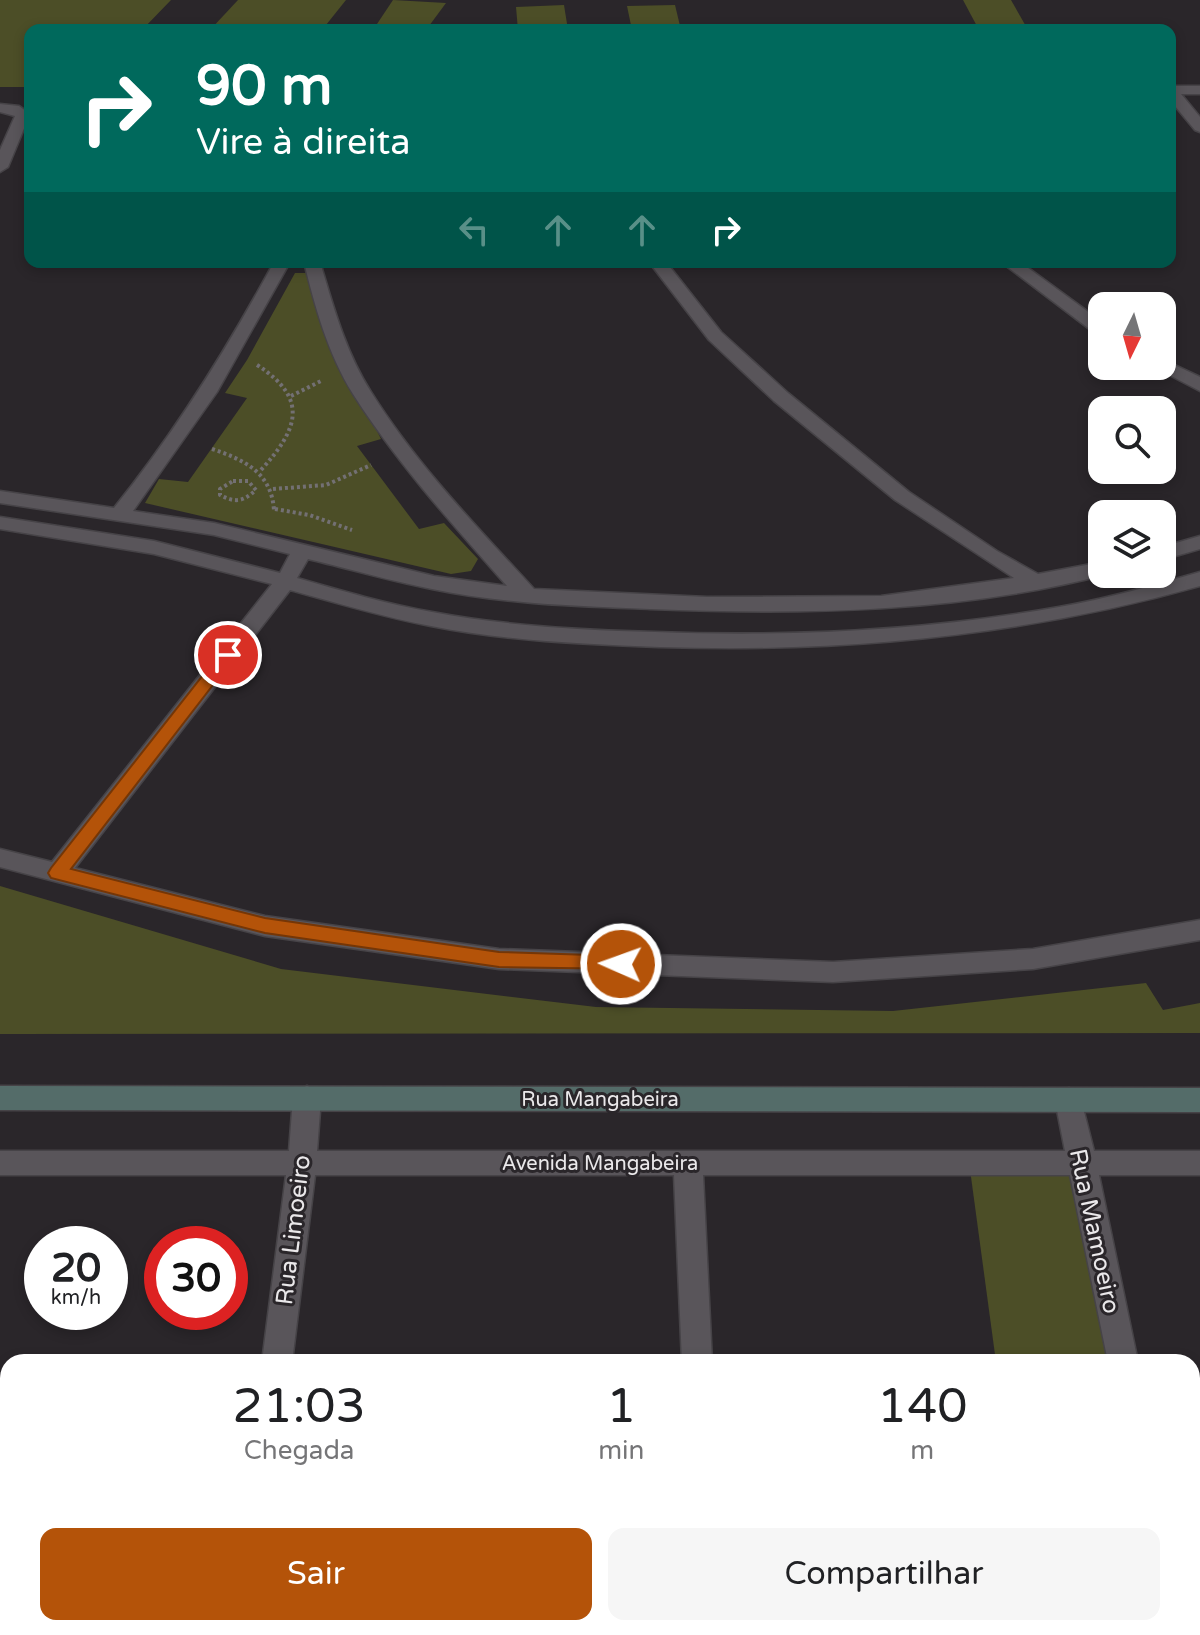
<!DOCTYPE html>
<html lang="pt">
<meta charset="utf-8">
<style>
body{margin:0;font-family:"Varela Round",sans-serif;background:#f6f6f6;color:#202124;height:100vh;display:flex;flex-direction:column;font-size:30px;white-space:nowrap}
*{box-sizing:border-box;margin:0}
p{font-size:26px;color:#757577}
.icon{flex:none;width:44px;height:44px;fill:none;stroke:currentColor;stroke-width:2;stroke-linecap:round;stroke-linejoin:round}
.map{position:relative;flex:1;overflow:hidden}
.drawer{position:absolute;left:0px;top:1354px;width:1200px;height:282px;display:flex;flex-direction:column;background:#fff;border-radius:24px 24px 0 0;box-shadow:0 4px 12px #0003}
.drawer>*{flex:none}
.guide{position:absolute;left:24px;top:24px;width:1152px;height:244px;border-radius:16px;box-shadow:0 4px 12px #0003;background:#00695c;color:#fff;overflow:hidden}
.needle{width:52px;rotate:185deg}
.controls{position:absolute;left:1088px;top:292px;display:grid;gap:16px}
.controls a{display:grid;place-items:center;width:88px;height:88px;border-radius:16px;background:#fff;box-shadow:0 4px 12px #0003;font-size:40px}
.speed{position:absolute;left:24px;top:1226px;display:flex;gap:16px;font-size:40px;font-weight:700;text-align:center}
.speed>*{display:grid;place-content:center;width:104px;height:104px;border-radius:50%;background:#fff;box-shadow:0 4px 12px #0003;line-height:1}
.speed small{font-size:20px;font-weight:400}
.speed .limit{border:12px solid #d22;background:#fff;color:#111}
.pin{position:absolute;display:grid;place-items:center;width:68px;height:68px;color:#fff;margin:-34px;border:4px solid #fff;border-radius:50%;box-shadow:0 2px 8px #0007}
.me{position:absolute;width:88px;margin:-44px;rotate:272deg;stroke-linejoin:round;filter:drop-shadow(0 0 6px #0008)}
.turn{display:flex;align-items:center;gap:28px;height:168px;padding:0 40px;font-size:36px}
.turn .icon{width:104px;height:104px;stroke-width:2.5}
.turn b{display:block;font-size:56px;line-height:68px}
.lanes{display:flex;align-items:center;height:76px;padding:0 40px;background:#0003;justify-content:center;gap:40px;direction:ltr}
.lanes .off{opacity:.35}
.eta{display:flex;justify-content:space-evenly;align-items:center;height:136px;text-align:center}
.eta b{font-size:48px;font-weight:600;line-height:56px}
.primary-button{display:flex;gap:16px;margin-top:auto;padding:16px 40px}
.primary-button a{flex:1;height:92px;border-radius:16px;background:#b45309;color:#fff;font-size:32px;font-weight:600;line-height:92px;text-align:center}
.primary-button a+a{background:#f6f6f6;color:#202124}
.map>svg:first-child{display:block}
</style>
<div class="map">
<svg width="1200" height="1635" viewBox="0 0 1200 1635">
<rect width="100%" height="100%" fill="#2a262a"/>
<!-- green -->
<g fill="#4c4e27">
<polygon points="0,0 171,0 142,30 30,30 30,87 0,87"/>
<polygon points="238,0 346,0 322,30 210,30"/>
<polygon points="393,0 446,3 426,30 373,30"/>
<polygon points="963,0 1011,0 1028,30 979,30"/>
<polygon points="564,5 568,30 518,30 516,7"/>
<polygon points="675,5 681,30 632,30 627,6"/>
<polygon points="295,273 306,273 349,374 381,439 357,446 419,529 444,523 478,559 471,571 451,574 145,503 159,479 188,482 247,398 225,393 247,360"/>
<polygon points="0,886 281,969 596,1007 893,1011 1146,983 1163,1010 1200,1003 1200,1033 0,1034"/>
<polygon points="969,1162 1081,1162 1123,1362 996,1362"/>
<polygon points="478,1628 666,1628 667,1635 478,1635"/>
<polygon points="974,1628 1178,1628 1180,1635 975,1635"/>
</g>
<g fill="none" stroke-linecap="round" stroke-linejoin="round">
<!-- street casing -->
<g stroke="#464347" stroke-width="3">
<g id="street">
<polygon points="1170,86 1200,86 1200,94 1181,94 1200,117 1200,132 1195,130 1170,100"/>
<polygon points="0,104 19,106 30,114 8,167 0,172 0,150 15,116 0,112"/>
<path d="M274 262H290L217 392 133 511 214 523 434 576 507 586C453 525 397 463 353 394 328 354 315 307 304 262H320C333 306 346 353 371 392 416 464 477 527 534 589L707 597 881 596 1014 578 895 500 774 401 709 340 649 262H666L721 332 788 393 909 492 997 551 1038 574 1102 562V574H1108C960 613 803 615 650 609 577 606 504 604 432 589 391 581 350 569 308 559L297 578C342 591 387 604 432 612 506 626 581 630 655 632 791 637 925 631 1059 607 1107 599 1153 585 1200 572V586C1023 636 844 653 660 647 584 644 506 641 431 626 383 617 337 603 290 590L75 868 265 916 499 949 833 962 1033 949 1200 920V940L1033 969 833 982 499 969 265 936 0 867V849L52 862 272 584 154 554 0 529V517L154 541 280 573 290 554 214 535 0 503V491L114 508C176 431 227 349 274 262Z"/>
<polygon points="1001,262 1020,262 1102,322 1102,335 1096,334"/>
<polygon points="1162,359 1200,377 1200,391 1156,368 1162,366"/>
<polygon points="1200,536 1200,549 1162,560 1162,547"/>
<polygon points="307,1086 317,1090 321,1098 317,1151 1065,1151 1055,1100 1059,1092 1069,1088 1079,1092 1094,1151 1200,1151 1200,1175 1099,1175 1138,1362 1108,1362 1070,1175 703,1175 712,1362 682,1362 674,1175 315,1175 292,1362 262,1362 286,1175 0,1175 0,1151 289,1151 293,1098 297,1090"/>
<polygon points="1192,1620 1197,1635 1163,1635 1161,1628 1192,1628"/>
<rect x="226" y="1628" width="34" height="7"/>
<rect x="693" y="1628" width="34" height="7"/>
</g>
</g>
<!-- secondary casing -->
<g stroke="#464347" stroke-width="3">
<polygon id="secondary" points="0,1086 1200,1088 1200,1112 0,1110"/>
</g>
<!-- path -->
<g stroke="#737073" stroke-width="4" stroke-dasharray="3 3" stroke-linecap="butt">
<path d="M257 365C310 399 298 430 260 471"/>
<polyline points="291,396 321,381"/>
<path d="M212 449C245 460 272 473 274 511"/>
<path d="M233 481H248L256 490C242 502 236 503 220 495V489Z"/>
<polyline points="273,489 326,485 371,465"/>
<polyline points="275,509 309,515 352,530"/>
</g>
<!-- street -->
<use href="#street" fill="#59555a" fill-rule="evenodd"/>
<!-- secondary -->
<use href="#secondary" fill="#546c69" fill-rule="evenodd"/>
</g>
<!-- route -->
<polygon fill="#b45309" stroke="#753606" stroke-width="2" points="228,650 236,655 233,659 71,869 265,918 499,952 621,956 628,959 631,964 628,969 499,967 265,933 51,878 48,873 51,868 222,651"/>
<g text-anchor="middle" stroke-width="6" stroke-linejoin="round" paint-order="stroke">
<!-- street labels -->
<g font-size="20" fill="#eae8ea" stroke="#2a262a">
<text x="600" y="1106">Rua Mangabeira</text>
<text x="600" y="1170">Avenida Mangabeira</text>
</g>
<!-- near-street labels -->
<g font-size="24" fill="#eae8ea" stroke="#2a262a">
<text transform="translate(293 1230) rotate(-83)" y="8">Rua Limoeiro</text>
<text transform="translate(1095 1231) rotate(78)" y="8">Rua Mamoeiro</text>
</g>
</g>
</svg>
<div class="controls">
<a><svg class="needle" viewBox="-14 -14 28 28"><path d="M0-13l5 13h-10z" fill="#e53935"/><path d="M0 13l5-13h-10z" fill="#757577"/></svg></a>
<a><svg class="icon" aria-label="search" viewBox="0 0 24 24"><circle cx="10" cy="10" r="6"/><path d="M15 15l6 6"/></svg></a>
<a><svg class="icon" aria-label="layers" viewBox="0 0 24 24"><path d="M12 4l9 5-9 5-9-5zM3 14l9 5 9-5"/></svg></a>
</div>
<div class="speed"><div>20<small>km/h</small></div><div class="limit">30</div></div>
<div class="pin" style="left:228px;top:655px;background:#d93025"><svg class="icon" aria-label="arrive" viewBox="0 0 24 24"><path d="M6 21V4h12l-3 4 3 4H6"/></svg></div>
<svg class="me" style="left:621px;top:964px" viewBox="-20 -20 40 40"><circle r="17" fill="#b45309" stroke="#fff" stroke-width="3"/><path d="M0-11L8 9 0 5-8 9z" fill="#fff"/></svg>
<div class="guide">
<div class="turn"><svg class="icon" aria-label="right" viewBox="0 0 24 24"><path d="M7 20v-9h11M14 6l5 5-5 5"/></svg><div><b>90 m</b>Vire à direita</div></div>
<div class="lanes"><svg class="icon off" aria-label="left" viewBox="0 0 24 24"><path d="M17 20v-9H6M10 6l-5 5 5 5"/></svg><svg class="icon off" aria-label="ahead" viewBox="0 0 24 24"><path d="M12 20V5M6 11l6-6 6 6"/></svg><svg class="icon off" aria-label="ahead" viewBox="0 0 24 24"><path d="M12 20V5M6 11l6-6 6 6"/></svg><svg class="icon" aria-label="right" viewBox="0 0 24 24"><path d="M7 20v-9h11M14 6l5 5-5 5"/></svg></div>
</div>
<section class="drawer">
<div class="eta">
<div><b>21:03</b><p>Chegada</p></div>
<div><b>1</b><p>min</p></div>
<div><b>140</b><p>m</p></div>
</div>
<div class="primary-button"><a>Sair</a><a>Compartilhar</a></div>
</section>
</div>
